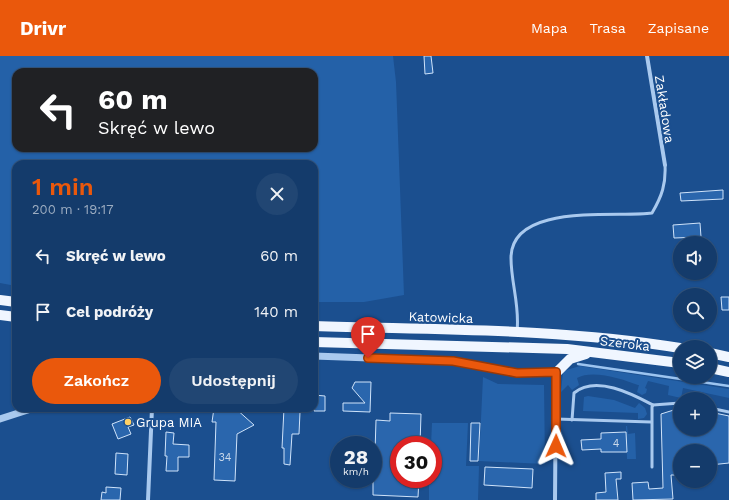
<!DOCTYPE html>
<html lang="pl">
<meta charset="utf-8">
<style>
body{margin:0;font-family:"Work Sans",sans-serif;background:#214673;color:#f1f3f6;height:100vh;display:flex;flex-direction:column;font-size:15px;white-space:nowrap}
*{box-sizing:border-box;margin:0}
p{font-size:13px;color:#9dadc1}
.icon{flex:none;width:22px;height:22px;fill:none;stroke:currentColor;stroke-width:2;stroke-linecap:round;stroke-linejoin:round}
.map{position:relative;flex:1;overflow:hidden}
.side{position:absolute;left:12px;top:104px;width:306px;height:252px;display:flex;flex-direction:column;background:#143b6b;border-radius:12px;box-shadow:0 1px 3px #0004,0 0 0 1px #33557e}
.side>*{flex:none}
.hud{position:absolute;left:12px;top:12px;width:306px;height:84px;border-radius:12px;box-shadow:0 1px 3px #0004,0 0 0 1px #33557e;background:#202124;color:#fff;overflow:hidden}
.tools{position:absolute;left:673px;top:180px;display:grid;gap:8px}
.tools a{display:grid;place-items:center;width:44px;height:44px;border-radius:50%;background:#143b6b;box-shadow:0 1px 3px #0004,0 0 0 1px #33557e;font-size:20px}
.speed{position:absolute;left:330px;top:380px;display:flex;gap:8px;font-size:20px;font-weight:700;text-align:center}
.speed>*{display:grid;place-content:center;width:52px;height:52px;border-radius:50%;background:#143b6b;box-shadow:0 1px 3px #0004,0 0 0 1px #33557e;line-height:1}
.speed small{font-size:10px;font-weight:400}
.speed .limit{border:6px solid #d22;background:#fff;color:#111}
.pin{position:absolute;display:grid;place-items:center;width:34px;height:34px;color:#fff;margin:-41px -17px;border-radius:50% 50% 50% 0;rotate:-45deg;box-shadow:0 0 4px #0007}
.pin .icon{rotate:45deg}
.me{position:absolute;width:44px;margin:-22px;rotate:1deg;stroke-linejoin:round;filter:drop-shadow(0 0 3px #0008)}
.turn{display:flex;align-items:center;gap:14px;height:84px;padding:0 20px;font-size:18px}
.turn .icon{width:52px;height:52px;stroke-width:2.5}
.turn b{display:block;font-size:28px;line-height:34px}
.round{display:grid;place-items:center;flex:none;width:42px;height:42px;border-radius:21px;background:#214673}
.summary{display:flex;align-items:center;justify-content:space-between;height:68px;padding:0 20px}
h1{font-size:24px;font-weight:600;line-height:30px;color:#ea580c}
.cta{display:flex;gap:8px;margin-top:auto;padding:8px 20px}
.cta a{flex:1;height:46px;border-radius:24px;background:#ea580c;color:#fff;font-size:16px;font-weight:600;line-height:46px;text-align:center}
.cta a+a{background:#214673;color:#f1f3f6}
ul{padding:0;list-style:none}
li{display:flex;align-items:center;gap:12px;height:56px;padding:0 20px}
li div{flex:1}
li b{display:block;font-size:15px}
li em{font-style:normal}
header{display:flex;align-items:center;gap:24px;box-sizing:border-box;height:56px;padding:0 20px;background:#ea580c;color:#fff}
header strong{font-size:19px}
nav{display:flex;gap:22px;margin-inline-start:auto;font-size:14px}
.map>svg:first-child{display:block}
</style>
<header>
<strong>Drivr</strong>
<nav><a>Mapa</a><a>Trasa</a><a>Zapisane</a></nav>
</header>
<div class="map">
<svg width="729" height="444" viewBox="0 0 729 444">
<rect width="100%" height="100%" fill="#1b4f8f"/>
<!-- green -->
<g fill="#2461a8" fill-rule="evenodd">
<path d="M0 0H393L396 26 404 239 364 246H314V108H16V230L0 227ZM16 16H314V92H16Z"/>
<path d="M580 310 729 333V342L683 332 681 342 668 339 669 330 648 325 645 332 647 333 646 337 642 339 637 336 639 329H638C623 323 592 313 577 322L579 329 572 334 568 329 561 336 563 315Z"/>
<polygon points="483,321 498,328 544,329 545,408 479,405"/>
<polygon points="588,340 614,344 635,352 639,347 645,352 647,358 644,362 638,363 638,357 583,355 584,341"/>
<polygon points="432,367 468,367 466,410 479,410 478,444 429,444 429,423 434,424 437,420 435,415 433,415 433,389 431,389"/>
<polygon points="626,370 627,370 628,378 635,377 636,403 627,403"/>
</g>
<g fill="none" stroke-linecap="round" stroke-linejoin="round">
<!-- stream -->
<polyline stroke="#9cc4f0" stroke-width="2.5" points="578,308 729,330"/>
</g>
<!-- building -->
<g fill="#2a66ad" stroke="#cfe3fa">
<polygon points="424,0 431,0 433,17 425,18"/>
<polygon points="723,134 723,143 681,145 680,137"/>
<polygon points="700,167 701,181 674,182 673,169"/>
<polygon points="721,241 729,241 729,254 722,254"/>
<polygon points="355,326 371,326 370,356 343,355 343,347 365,347 352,332"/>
<polygon points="314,339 325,340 325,355 314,355"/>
<polygon points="214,352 235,352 254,369 237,378 235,425 214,424 216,366 212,366"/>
<polygon points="284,352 292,352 291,356 300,356 299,378 292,378 290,409 284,408 284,392 282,392"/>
<polygon points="680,352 680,373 710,373 710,356 729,360 729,407 710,409 710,395 680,395 680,419 671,419 673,443 633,444 632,427 648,426 649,433 663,432 661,358"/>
<polygon points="390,357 421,358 420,389 399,389 399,423 419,423 418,441 373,439 373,396 375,396 376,364 390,365"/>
<polygon points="130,361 134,369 128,371 131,378 118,383 112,368"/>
<polygon points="471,367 480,367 478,405 470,405"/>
<polygon points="166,376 174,377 173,388 189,389 189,401 178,401 178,415 166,415 167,400 165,400"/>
<polygon points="626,376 627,396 601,396 601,393 582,394 581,384 601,383 601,377"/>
<polygon points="116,397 128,398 127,419 115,418"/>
<polygon points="485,411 533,413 532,432 484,429"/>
<polygon points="621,416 621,423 616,423 618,444 596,444 596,437 606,436 605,417"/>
<polygon points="106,431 121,432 120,444 101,444 102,436 106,437"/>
</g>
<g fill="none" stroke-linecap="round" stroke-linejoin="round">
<!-- service -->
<g stroke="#a9c9ee" stroke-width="3">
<path d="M517 275C520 250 511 227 511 202 511 146 617 162 652 157 662 140 666 128 665 109"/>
<polyline points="710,352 729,356"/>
<polyline points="556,363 651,366"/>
<path d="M572 364 574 337C596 319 632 338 653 349"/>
<polyline points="652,411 652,351 653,349 680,347"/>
</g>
<!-- minor -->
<g stroke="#a9c9ee" stroke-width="4">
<polyline points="647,0 665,109"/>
<polyline points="148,444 152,352"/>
<polyline points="555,444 556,317"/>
</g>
<!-- tertiary -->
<g stroke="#a9c9ee" stroke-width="7">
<polyline points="314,300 453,305 517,317 556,317"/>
<polyline points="0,363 34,352"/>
</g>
<!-- primary -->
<g stroke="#f0f6ff" stroke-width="10">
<polyline points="0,244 16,246"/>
<polyline points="0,259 16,261"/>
<path d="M314 270C436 274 559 272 680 292"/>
<polyline points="314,286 567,293 680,307"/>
<polyline points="710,297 729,301"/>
<polyline points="710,312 729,316"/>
<polyline points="556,317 570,303 586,298"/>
</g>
</g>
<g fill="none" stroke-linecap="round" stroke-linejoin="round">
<!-- route casing -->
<g stroke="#983908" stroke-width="10">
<polyline id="route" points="368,302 453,305 517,317 556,316 556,390"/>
</g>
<!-- route -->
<use href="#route" stroke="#ea580c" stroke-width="7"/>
</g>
<!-- markers -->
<circle fill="#ffd166" stroke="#1b4f8f" stroke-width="1.5" cx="128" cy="366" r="4"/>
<g text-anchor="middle" stroke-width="4" stroke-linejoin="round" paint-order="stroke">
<!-- number labels -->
<g font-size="11" fill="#cad9ea">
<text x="616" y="391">4</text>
<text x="225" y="405">34</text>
</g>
<!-- street labels -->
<g font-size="13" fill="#fff" stroke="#1b4f8f">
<text transform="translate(665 53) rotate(81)" y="5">Zakładowa</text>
<text transform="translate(441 261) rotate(2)" y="5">Katowicka</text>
<text transform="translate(625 287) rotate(7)" y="5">Szeroka</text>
</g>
<!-- poi labels -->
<g font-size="13" fill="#fff" stroke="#1b4f8f" text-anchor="start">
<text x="136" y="371">Grupa MIA</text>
</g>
</g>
</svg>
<div class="tools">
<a><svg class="icon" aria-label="sound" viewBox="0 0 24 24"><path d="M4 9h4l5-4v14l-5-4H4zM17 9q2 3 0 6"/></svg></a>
<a><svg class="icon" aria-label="search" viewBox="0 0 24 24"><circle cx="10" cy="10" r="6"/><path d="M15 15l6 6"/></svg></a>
<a><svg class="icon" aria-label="layers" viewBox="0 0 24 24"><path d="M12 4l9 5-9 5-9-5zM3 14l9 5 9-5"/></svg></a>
<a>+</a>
<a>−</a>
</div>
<div class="speed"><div>28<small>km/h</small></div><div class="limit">30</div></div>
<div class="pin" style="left:368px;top:302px;background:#d93025"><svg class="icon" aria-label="arrive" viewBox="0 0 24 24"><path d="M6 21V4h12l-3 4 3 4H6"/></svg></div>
<svg class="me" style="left:556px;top:390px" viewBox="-20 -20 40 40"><path d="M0-17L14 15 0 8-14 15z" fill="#ea580c" stroke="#fff" stroke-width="4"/></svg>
<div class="hud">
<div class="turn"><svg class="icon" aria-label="left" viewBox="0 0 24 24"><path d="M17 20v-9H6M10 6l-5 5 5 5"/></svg><div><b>60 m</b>Skręć w lewo</div></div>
</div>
<section class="side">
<div class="summary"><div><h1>1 min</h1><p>200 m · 19:17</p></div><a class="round"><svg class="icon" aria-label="close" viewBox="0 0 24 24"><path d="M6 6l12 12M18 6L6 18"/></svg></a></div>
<ul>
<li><svg class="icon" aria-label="left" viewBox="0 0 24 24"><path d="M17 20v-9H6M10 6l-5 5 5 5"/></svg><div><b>Skręć w lewo</b></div><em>60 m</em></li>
<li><svg class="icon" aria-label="arrive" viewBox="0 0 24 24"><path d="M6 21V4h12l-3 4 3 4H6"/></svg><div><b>Cel podróży</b></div><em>140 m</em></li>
</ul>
<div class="cta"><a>Zakończ</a><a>Udostępnij</a></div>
</section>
</div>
